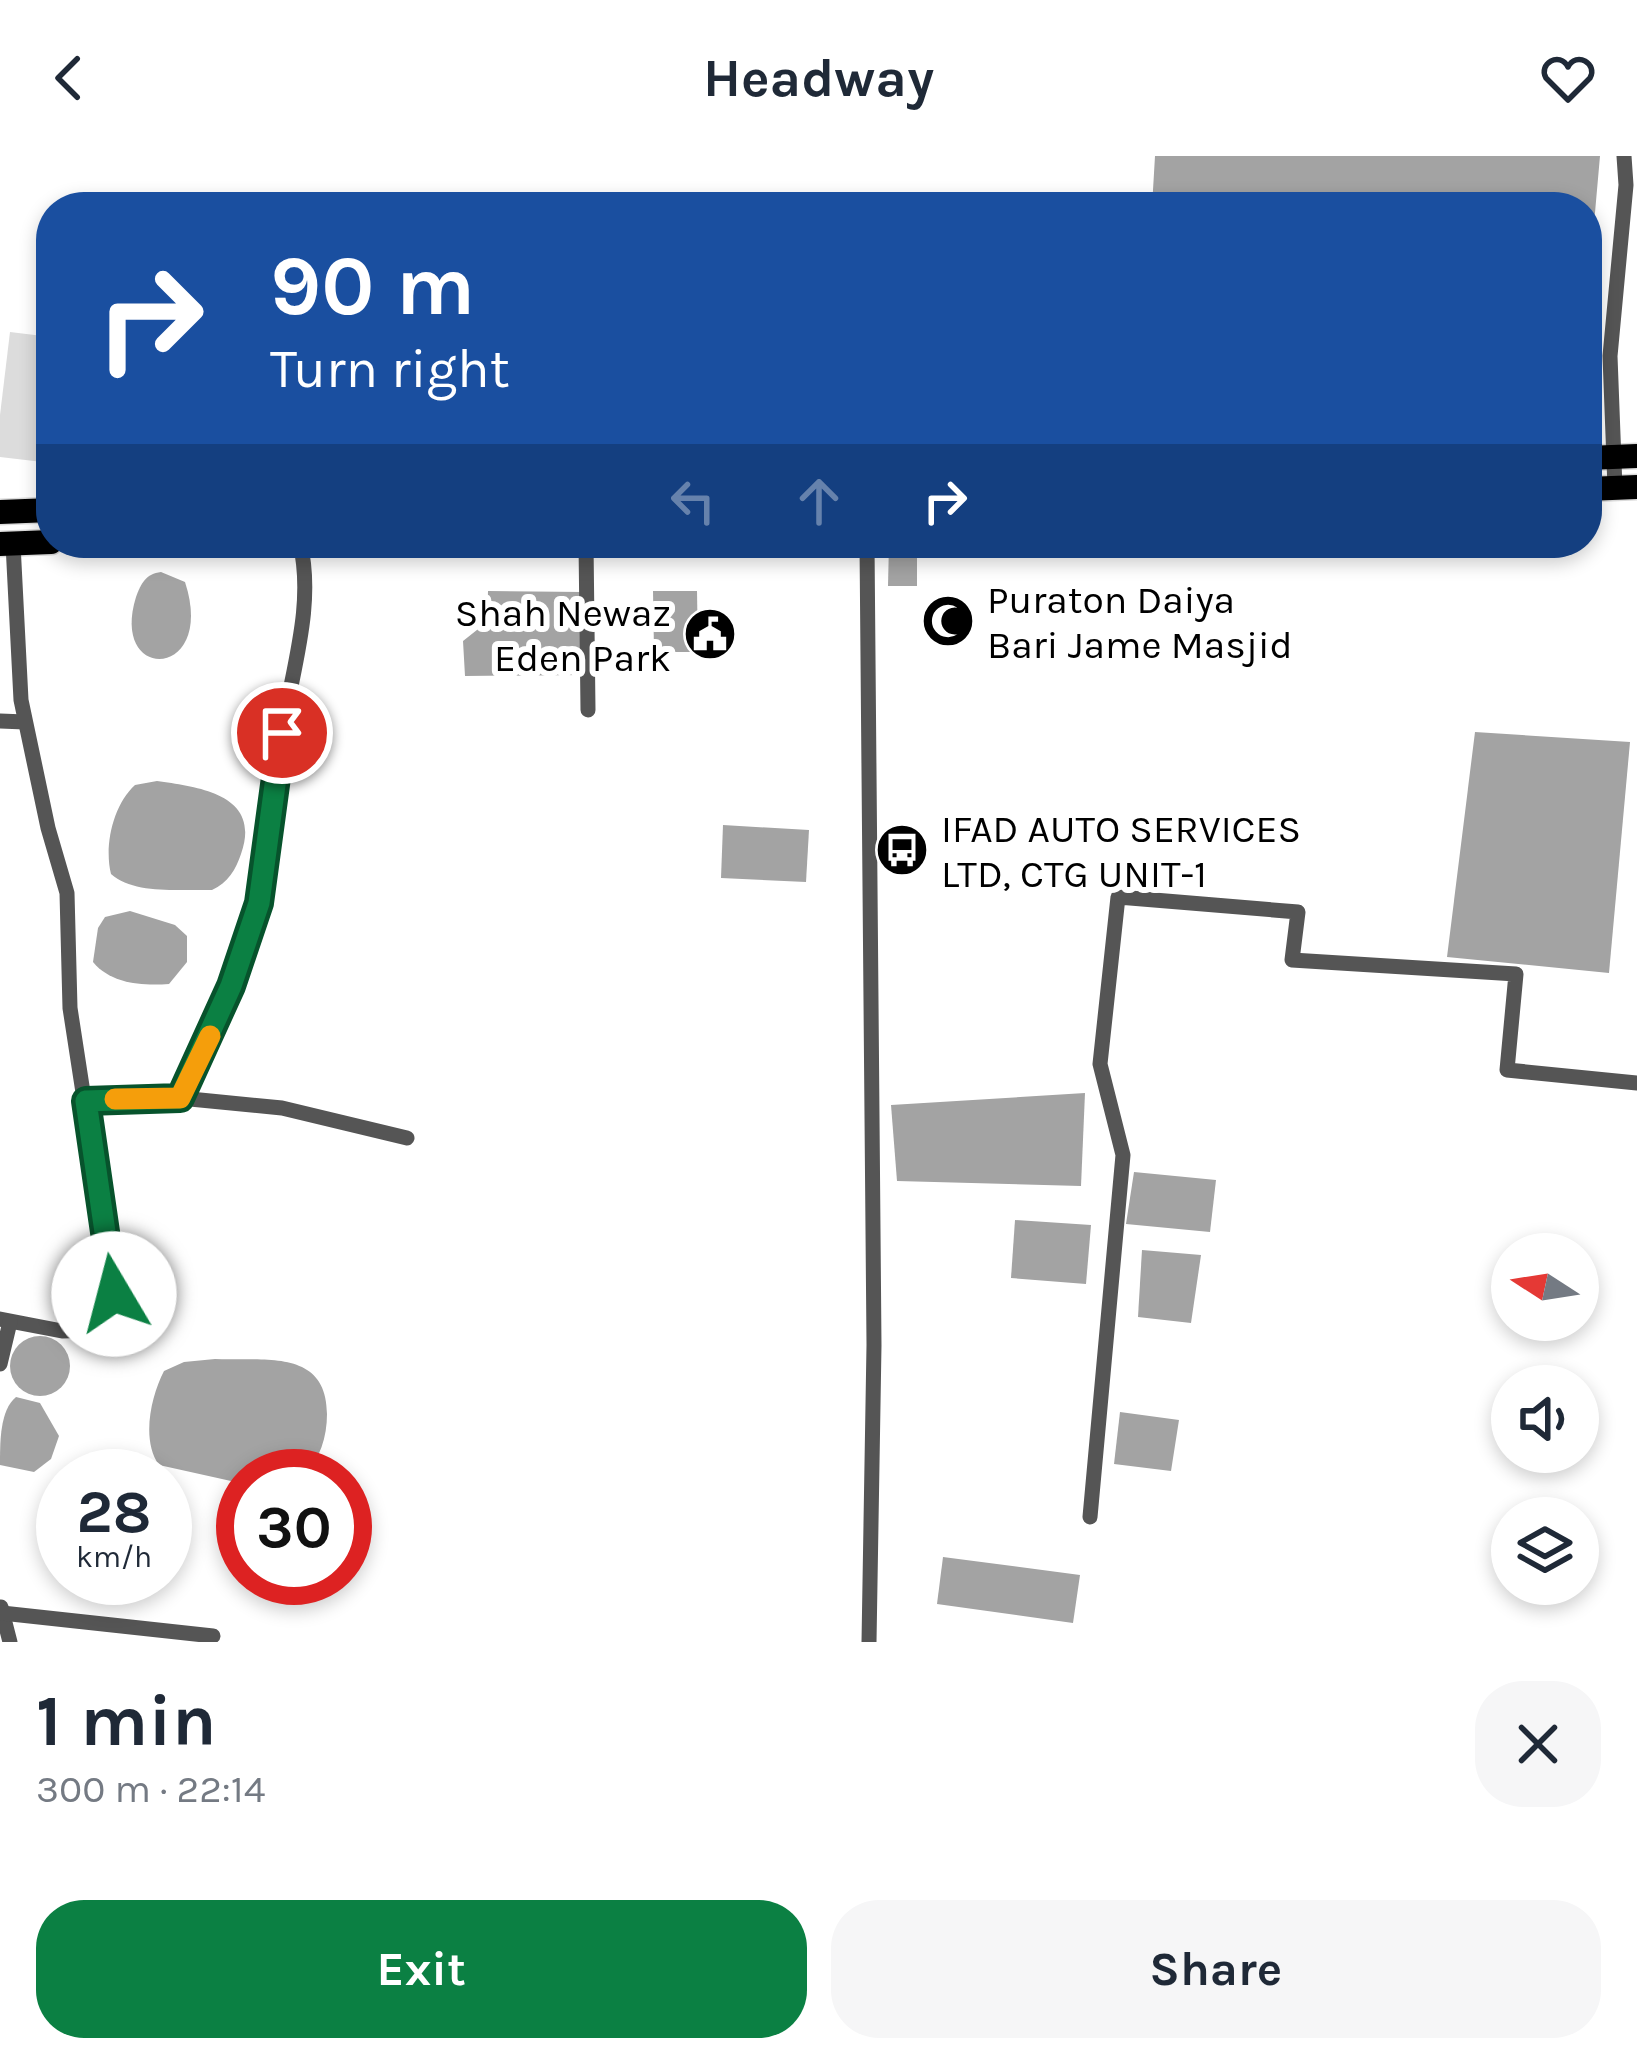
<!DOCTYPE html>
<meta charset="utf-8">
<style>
body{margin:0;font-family:Karla,sans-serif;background:#f6f6f7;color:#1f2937;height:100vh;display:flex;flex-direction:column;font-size:45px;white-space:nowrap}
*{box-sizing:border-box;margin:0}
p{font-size:39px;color:#747a83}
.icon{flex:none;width:66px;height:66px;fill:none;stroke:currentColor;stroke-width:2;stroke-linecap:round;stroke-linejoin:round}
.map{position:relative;height:1486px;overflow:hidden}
.details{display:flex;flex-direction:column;background:#fff;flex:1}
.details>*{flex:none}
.banner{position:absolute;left:36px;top:36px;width:1566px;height:366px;border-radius:48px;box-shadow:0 6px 18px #0003;background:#1a4fa0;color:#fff;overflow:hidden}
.needle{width:78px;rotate:282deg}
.controls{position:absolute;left:1491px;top:1077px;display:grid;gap:24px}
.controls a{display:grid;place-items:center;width:108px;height:108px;border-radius:50%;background:#fff;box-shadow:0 6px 18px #0003;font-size:60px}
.speed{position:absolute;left:36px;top:1293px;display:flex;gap:24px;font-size:60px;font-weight:700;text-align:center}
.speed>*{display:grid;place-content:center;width:156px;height:156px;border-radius:50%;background:#fff;box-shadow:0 6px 18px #0003;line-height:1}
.speed small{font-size:30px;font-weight:400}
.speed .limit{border:18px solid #d22;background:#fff;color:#111}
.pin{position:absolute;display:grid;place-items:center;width:102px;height:102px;color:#fff;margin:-51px;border:6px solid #fff;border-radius:50%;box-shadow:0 3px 12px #0007}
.me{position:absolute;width:132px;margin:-66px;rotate:352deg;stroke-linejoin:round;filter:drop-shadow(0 0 9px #0008)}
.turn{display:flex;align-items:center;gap:42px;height:252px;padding:0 36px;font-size:54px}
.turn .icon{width:156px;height:156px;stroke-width:2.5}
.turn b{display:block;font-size:84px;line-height:102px}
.lanes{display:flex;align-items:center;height:114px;padding:0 36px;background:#0003;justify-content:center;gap:60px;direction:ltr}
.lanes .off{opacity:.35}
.round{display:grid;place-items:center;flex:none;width:126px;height:126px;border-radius:48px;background:#f6f6f7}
.overview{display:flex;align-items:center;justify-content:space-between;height:204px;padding:0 36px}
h1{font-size:72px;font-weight:700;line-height:90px}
.button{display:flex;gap:24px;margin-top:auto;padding:24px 36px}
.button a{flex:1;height:138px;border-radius:48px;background:#0b8043;color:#fff;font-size:48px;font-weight:700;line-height:138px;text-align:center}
.button a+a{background:#f6f6f7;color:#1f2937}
header{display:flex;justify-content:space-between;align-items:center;height:156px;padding:0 36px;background:#fff;font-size:54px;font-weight:700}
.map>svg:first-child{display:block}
</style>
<header><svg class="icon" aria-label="back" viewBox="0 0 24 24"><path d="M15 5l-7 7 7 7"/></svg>Headway<svg class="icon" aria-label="heart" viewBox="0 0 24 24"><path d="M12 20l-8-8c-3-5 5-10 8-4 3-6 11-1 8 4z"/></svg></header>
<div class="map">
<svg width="1637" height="1486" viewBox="0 0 1637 1486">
<rect width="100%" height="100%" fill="#fff"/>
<!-- green -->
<polygon fill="#dcdcdc" points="10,176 51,181 51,307 0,301 0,259"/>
<!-- water -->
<g fill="#a3a3a3">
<polygon points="1155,0 1600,0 1587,147 1587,51 1152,51"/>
<polygon points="889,387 917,387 917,430 888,430"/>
<path d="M161 416 185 426C217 524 109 528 136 441 141 427 146 418 161 416Z"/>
<polygon points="488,435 583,436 583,519 465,520 463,485 487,466"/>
<polygon points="653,435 697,435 698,496 654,496"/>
<polygon points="1475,576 1630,586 1609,817 1447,801"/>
<path d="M157 625C200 631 262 639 241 698 236 713 228 727 212 734 182 733 134 739 111 718 104 690 113 649 135 629Z"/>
<polygon points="723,669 809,674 806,726 721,722"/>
<path d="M130 755 175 769 187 780V806L169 828C143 830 111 828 93 806L98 772 105 761Z"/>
<polygon points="1085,937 1081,1030 897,1025 891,949"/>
<polygon points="1134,1016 1216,1024 1210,1076 1126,1068"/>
<polygon points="1015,1064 1091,1069 1086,1128 1011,1122"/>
<polygon points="1142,1094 1201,1099 1191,1167 1138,1161"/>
<circle cx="40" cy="1210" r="30"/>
<path d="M215 1203C263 1205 327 1192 327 1258 327 1281 320 1303 304 1320H243V1325H231L159 1309C141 1284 151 1240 164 1215L184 1206Z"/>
<path d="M16 1241 40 1247 59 1280 51 1303 34 1316 0 1309C0 1285 0 1254 16 1241Z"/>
<polygon points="1120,1256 1179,1264 1171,1315 1114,1308"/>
<polygon points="943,1401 1080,1419 1073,1467 937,1448"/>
</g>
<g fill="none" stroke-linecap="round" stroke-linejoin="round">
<!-- highway casing -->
<g stroke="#dbdbdb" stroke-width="27">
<g id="highway">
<polyline points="1587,302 1637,300"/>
<polyline points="1587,333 1637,331"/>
<polyline points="0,356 51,354"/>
<polyline points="0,388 51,386"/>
</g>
</g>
<!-- minor -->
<g stroke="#555" stroke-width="15">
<polyline points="1615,332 1610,200 1626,29 1624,0"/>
<polyline points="586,387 588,554"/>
<polyline points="867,387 874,1189 869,1486"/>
<polyline points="0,565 25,566"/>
<path d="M180 942C207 880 240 820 257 754 272 697 274 637 282 579 291 516 315 451 300 387"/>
<polyline points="86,945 180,942 282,952 407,982"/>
<polyline points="0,1163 62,1175 97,1174 109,1161 114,1138 70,852 67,737 48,672 21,544 13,388"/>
<polyline points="0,1208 10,1166"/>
<polyline points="1090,1361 1123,999 1100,908 1118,741 1298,756 1292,804 1516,818 1507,914 1637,927"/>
<polyline points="1,1451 10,1486"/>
<polyline points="2,1457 213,1480"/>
</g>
<!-- highway -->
<use href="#highway" stroke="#000" stroke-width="24"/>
</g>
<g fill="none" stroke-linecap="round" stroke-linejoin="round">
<!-- route casing -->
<g stroke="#07532c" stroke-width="30">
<polyline id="route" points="114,1138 86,945 180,942 231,830 259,747 282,577"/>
</g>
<!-- route -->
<use href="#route" stroke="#0b8043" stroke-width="21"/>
<!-- slow -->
<polyline stroke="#f59e0b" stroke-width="21" points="115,943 180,942 210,880"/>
</g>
<!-- icons -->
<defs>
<g id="mosque-disc" transform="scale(2.7)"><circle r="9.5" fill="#000" stroke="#fff"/><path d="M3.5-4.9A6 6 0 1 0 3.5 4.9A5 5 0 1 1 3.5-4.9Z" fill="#fff"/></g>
<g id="civic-disc" transform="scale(2.7)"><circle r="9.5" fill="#000" stroke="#fff"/><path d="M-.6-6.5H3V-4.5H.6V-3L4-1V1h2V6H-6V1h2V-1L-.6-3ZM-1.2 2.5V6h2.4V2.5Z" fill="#fff"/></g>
<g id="bus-disc" transform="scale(2.7)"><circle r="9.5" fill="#000" stroke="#fff"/><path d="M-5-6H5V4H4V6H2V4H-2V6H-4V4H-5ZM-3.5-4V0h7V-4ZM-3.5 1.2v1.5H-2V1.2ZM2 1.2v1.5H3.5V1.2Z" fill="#fff"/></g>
</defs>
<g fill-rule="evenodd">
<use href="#mosque-disc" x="948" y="465"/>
<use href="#civic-disc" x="710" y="478"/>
<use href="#bus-disc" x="902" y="694"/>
</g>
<g text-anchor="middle" stroke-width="12" stroke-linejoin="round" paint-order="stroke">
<!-- poi labels -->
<g font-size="39" fill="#000" stroke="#fff" text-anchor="start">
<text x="987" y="457">Puraton Daiya<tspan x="987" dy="45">Bari Jame Masjid</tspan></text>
<text x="671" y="470" text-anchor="end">Shah Newaz<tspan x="671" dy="45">Eden Park</tspan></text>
<text x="941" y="686">IFAD AUTO SERVICES<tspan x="941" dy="45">LTD, CTG UNIT-1</tspan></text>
</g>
</g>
</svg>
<div class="controls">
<a><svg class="needle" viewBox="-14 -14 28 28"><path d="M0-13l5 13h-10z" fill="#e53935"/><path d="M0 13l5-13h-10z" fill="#747a83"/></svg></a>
<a><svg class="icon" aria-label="sound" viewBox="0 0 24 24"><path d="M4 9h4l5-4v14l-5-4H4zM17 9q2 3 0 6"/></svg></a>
<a><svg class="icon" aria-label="layers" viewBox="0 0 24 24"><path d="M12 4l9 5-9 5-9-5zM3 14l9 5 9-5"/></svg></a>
</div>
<div class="speed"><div>28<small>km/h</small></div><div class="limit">30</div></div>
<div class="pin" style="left:282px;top:577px;background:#d93025"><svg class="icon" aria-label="arrive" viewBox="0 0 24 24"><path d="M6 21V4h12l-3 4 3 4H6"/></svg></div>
<svg class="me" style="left:114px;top:1138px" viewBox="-20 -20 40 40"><circle r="19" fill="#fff"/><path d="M0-13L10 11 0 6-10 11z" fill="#0b8043"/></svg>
<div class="banner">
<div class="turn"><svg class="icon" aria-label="right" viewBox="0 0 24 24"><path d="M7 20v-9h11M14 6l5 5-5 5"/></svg><div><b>90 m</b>Turn right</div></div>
<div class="lanes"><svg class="icon off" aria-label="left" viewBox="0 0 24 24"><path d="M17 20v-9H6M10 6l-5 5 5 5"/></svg><svg class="icon off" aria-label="ahead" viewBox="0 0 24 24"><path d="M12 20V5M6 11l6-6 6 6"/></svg><svg class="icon" aria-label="right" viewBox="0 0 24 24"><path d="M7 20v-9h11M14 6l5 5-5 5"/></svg></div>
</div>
</div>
<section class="details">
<div class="overview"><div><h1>1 min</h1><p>300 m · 22:14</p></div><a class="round"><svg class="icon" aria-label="close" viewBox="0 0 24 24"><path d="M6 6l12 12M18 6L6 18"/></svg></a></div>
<div class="button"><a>Exit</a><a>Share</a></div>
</section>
